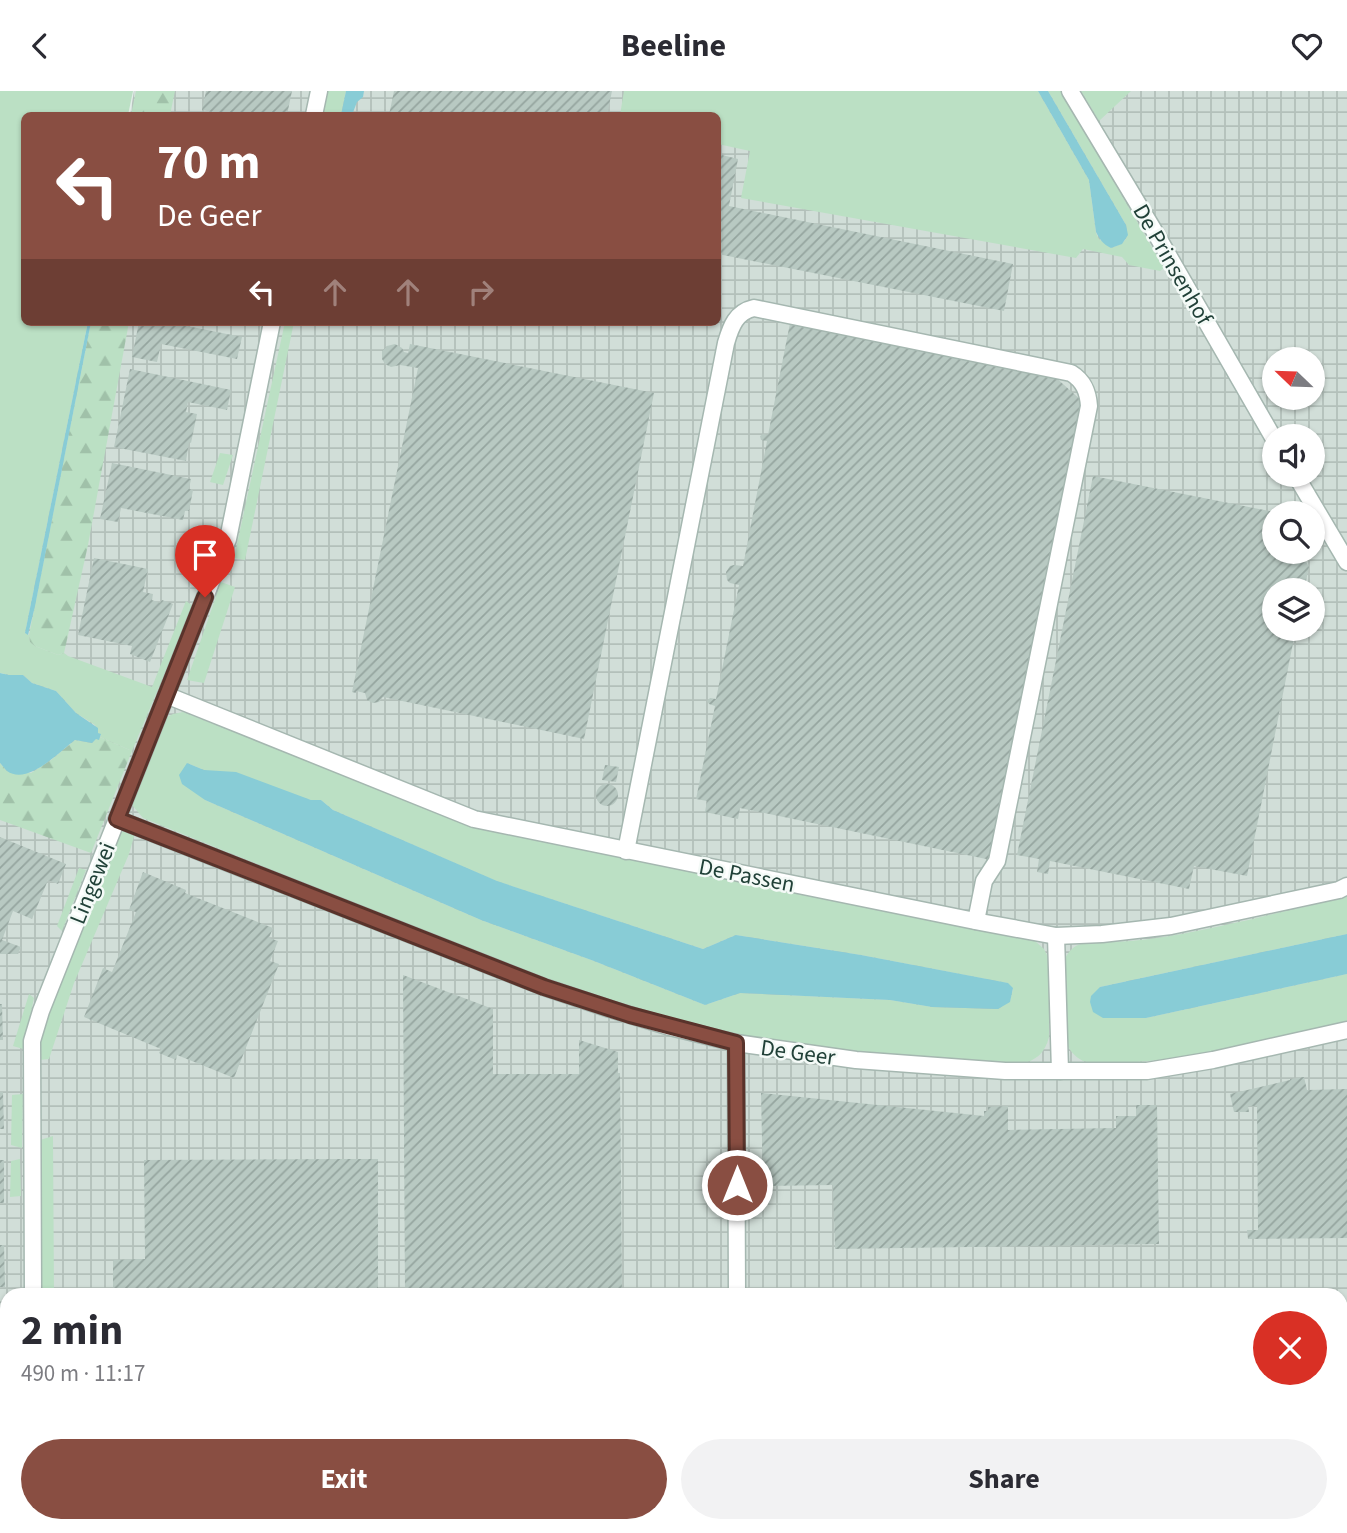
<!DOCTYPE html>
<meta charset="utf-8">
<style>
body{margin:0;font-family:"Source Sans 3",sans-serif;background:#f2f2f3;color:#2b2b33;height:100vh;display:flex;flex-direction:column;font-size:26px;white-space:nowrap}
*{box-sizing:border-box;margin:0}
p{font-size:23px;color:#7c7c81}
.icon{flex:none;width:38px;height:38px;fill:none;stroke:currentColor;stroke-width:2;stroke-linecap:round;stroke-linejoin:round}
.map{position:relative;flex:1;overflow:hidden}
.panel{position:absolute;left:0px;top:1197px;width:1348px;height:245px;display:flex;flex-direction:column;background:#fff;border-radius:21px 21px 0 0;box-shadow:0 2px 5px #0004}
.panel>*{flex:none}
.top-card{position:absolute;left:21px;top:21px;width:700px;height:214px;border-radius:10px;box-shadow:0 2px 5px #0004;background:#894e42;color:#fff;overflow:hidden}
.needle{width:46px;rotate:293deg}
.buttons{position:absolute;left:1262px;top:256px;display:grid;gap:14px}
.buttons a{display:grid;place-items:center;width:63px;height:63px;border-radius:50%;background:#fff;box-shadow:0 2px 5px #0004;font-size:35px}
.pin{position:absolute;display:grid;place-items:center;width:60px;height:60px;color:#fff;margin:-72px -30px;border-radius:50% 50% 50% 0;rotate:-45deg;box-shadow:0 0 7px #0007}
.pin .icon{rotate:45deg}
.me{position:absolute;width:77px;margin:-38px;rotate:0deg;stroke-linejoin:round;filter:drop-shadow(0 0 5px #0008)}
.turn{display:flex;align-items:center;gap:24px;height:147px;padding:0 21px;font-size:32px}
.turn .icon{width:91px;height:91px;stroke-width:2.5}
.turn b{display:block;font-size:49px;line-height:60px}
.lanes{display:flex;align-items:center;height:66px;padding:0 21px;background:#0003;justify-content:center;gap:35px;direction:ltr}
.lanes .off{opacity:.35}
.round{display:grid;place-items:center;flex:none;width:74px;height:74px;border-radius:37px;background:#f2f2f3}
.overview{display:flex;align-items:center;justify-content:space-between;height:119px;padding:0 21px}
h1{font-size:42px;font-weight:700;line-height:52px}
.primary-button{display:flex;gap:14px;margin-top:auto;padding:14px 21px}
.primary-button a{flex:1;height:80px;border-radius:42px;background:#894e42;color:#fff;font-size:28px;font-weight:700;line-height:80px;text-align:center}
.primary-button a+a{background:#f2f2f3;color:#2b2b33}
header{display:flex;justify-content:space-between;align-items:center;height:91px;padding:0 21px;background:#fff;font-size:32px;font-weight:700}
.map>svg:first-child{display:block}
</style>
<header><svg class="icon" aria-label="back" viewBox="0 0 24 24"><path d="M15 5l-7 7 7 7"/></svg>Beeline<svg class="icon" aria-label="heart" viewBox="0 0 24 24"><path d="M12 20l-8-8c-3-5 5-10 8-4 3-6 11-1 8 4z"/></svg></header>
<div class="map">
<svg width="1347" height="1442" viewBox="0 0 1347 1442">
<defs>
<pattern id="industrial-grid" width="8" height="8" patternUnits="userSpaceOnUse" patternTransform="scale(1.75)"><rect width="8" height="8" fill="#d1ded8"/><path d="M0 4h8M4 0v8" fill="none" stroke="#b3c0ba"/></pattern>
<pattern id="forest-firs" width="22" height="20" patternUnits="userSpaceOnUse" patternTransform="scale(1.75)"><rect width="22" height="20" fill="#bbe0c4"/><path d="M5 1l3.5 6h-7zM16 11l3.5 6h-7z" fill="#a0c1a9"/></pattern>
<pattern id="building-hatch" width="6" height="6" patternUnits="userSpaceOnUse" patternTransform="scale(1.75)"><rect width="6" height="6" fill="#b8c9c2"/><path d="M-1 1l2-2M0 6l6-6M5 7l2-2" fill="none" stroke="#95a59f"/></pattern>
</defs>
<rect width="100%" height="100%" fill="#e3eee9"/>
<!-- industrial -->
<path fill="url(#industrial-grid)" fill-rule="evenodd" d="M134 0H1347V1442H0V605L88 231H718V24H130ZM1274 268H1312V306H1274ZM1274 345H1312V383H1274ZM1274 422H1312V460H1274ZM1274 499H1312V537H1274ZM7 1204H1340V1435H7Z"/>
<!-- green -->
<g fill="#bbe0c4" fill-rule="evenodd">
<polygon points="0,0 133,0 128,24 24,24 24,231 88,231 25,542 29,544 30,551 35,555 58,564 64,562 68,565 152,596 186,510 193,515 132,660 100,646 101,644 98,642 95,634 76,622 56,600 32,592 23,584 9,584 0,582"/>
<polygon points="326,0 346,0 341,24 321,24"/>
<path d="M624 0H1038L1089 89 1096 142 1099 148 1111 157C1125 152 1129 149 1126 134L1048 0H1061L1164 177 1160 180 1129 174 1122 166 1083 158 1076 167 741 107 750 60 718 53V24H620Z"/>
<polygon points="1081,0 1131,0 1099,30"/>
<polygon points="285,231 294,231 245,469 234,467"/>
<polygon points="220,362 233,364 223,394 210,391"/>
<polygon points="199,445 212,449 202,485 193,482"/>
<polygon points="221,491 235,496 204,592 187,589"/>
<path d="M183 621 473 735 1035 850 1044 858 1049 868V946C1045 962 1036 970 1020 973L847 960 747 945 699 936 649 923 588 904 535 885 143 727 133 715 132 706 165 627 173 623ZM187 672 204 679 311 709H321L333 719 496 790 703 858 736 844 861 864 1007 892 1013 898 1010 910 998 918 932 916 890 909 740 902 705 914 594 870 481 829 205 709Z"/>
<polygon points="118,740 135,742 129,763 74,892 49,968 39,969 41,934"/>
<polygon points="79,777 86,779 62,840 57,835"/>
<path d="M1347 805V843L1100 896 1146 927 1347 883V931C1273 948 1197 969 1121 972 1109 972 1095 974 1083 970 1075 966 1069 959 1066 951L1064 870C1073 848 1089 852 1109 851 1158 850 1205 838 1253 828 1284 820 1316 814 1347 805Z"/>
<polygon points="29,903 34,907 23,958 13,955"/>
<polygon points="23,1003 22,1057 11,1054 12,1004"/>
<polygon points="53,1045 54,1204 41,1204 40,1049"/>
<polygon points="20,1068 21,1105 10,1106 11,1070"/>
</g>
<!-- forest -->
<g fill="url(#forest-firs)">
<polygon points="136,0 175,0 170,24 131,24"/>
<polygon points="91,231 129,231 88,454 64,562 58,564 35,555 30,551 29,544"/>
<polygon points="100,646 132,660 91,762 0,729 0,672 7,680 31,682 51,669 75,649 92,652 96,647 99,648"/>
</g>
<!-- water -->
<g fill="#88ccd6">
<polygon points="346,0 364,0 363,6 357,11 352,24 341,24"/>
<path d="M1038 0H1048L1126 134 1128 144 1122 153 1111 157C1103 153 1100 149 1096 141L1089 89Z"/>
<polygon points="88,231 91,231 35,515 28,544 25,542"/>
<path d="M0 582 9 584H23L32 592 56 600 76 622 98 637V642L101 643 99 649 96 648 92 652 75 649C60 660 28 695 7 680 6 679 1 673 0 672Z"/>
<polygon points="187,672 204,679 236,681 311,709 321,709 333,719 497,790 703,858 736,844 861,864 1008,892 1013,897 1010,911 998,918 932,916 890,909 740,902 705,914 594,870 481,829 205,709 182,693 179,684"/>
<polygon points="1347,843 1347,883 1146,927 1103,927 1093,921 1090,911 1091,905 1100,896"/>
</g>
<!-- building -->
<g fill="url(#building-hatch)">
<polygon points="206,0 292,0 287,24 227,24 202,19"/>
<polygon points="394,0 612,0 607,24 389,24"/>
<polygon points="718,63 738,68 729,115 1013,173 1004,220 718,163"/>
<polygon points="139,231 167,231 242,246 237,268 161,253 157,271 132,266"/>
<polygon points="790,232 1054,285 1082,310 991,769 740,717 738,728 705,721 707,710 696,708 715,615 709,613 707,610 710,607 716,608 739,494 730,492 727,489 726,481 730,475 734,474 743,475 767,350 761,349 760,345 763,343 768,344"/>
<polygon points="395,253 402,257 404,261 408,262 410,253 654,302 584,648 383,606 379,611 373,612 367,609 365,602 356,600 356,602 352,601 418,277 400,274 391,276 385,273 382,268 382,260 387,255"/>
<polygon points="130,278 231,299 227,319 188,311 186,321 197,323 191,352 189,351 186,370 114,356"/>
<polygon points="112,372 191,388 189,398 193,399 189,420 185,420 183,429 121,417 118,431 100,428"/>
<polygon points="1093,385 1274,421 1274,460 1300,460 1309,476 1304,499 1274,499 1274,537 1296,537 1247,785 1194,775 1189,798 1050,770 1048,783 1037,781 1039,768 1017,764"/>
<polygon points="94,467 148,478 143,501 153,503 152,509 160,512 162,509 173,513 150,571 130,563 132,555 78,544"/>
<polygon points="605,674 619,676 616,691 602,689"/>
<circle cx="607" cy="704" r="11"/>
<polygon points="0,746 66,773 58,793 48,789 32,828 13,820 2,849 21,856 18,863 0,863"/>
<polygon points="143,781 186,799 185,802 273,837 269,847 278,850 270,870 279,873 234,987 177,964 176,969 159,962 161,958 84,926 103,877 112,881 136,821 129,819"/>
<polygon points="403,884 493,918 493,983 579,983 579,949 618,961 618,982 620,982 622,1204 405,1204"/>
<polygon points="0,913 2,913 3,949 0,949"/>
<polygon points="1304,986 1307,999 1347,998 1347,1147 1248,1148 1247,1139 1258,1139 1257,1015 1248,1015 1249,1021 1234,1021 1230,1003 1290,989 1290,988"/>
<polygon points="0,1001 3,1001 4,1038 0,1038"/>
<polygon points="761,1002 984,1025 984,1020 988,1020 988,1016 1008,1015 1008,1039 1116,1037 1116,1025 1136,1025 1136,1014 1157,1014 1159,1153 835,1158 833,1094 763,1095"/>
<polygon points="345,1068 378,1068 378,1204 113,1204 113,1169 145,1168 144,1069"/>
<rect x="0" y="1069" width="4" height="43"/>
<polygon points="0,1154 4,1154 5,1196 0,1196"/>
<rect x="0" y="1273" width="5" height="30"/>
<polygon points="1340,1304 1347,1304 1347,1442 1093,1442 1093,1435 1340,1435"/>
<rect x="141" y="1435" width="244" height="7"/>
<rect x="407" y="1435" width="216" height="7"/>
<polygon points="837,1435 954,1435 954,1442 838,1442"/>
</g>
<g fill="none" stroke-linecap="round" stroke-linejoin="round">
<!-- minor casing -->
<g stroke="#a5b7b0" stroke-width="19">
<g id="minor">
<polyline points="1070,0 1156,143 1274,348"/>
<polyline points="314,24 319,0"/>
<polyline points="1295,383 1347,471"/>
<polyline points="166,604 474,728 980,831 1056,845 1102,843 1171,835 1339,799 1347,795"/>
<polyline points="117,728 544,896 610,918 670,936 736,952 856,969 1005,980 1147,980 1213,969 1347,939"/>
<path d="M626 760 726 252C731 235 736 221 754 217L1071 282C1084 290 1088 301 1089 315L997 770 984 790 976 830"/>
<polyline points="1056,845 1060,980"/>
<polyline points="736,952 737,1204"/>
<polyline points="33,1204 32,950 41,920 228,448 272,231"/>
<polyline points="33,1435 33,1442"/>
<polyline points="738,1435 738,1442"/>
</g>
</g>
<!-- minor -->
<use href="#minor" stroke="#fff" stroke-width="16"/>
</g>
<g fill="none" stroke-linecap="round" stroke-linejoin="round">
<!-- route casing -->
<g stroke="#59332b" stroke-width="18">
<polyline id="route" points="205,506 117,728 544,896 630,924 736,952 737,1094"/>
</g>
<!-- route -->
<use href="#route" stroke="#894e42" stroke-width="12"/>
</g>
<g text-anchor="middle" stroke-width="5" stroke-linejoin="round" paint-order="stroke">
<!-- street labels -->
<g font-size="23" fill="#214138" stroke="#f4faf7">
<text transform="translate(1173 173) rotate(60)" y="8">De Prinsenhof</text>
<text transform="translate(747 784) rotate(11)" y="8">De Passen</text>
<text transform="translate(92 792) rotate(-68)" y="8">Lingewei</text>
<text transform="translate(798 961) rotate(8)" y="8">De Geer</text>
</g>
</g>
</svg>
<div class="buttons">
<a><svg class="needle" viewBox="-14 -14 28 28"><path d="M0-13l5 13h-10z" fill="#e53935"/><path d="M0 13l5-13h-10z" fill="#7c7c81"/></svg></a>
<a><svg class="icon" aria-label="sound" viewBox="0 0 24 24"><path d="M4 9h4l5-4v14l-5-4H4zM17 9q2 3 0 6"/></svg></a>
<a><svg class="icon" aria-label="search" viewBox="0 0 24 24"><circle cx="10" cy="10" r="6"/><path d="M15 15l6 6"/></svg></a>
<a><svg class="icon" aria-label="layers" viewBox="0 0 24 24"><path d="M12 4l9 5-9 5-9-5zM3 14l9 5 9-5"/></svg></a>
</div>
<div class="pin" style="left:205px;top:506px;background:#d93025"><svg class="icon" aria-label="arrive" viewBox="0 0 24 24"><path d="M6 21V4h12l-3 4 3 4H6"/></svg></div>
<svg class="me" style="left:737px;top:1094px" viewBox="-20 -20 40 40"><circle r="17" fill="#894e42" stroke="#fff" stroke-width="3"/><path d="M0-11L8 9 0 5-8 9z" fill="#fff"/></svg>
<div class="top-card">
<div class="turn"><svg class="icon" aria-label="left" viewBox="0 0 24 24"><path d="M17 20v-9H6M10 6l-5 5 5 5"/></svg><div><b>70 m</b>De Geer</div></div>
<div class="lanes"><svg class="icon" aria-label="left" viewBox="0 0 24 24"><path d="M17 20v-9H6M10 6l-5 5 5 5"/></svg><svg class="icon off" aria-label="ahead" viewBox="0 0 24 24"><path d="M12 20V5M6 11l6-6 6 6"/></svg><svg class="icon off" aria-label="ahead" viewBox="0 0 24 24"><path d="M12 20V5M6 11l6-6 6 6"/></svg><svg class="icon off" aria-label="right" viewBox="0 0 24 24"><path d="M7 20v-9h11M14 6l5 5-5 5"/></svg></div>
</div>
<section class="panel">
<div class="overview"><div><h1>2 min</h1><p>490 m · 11:17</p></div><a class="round" style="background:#d93025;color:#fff"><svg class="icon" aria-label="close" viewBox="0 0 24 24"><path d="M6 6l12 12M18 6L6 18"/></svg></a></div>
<div class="primary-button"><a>Exit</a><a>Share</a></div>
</section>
</div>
